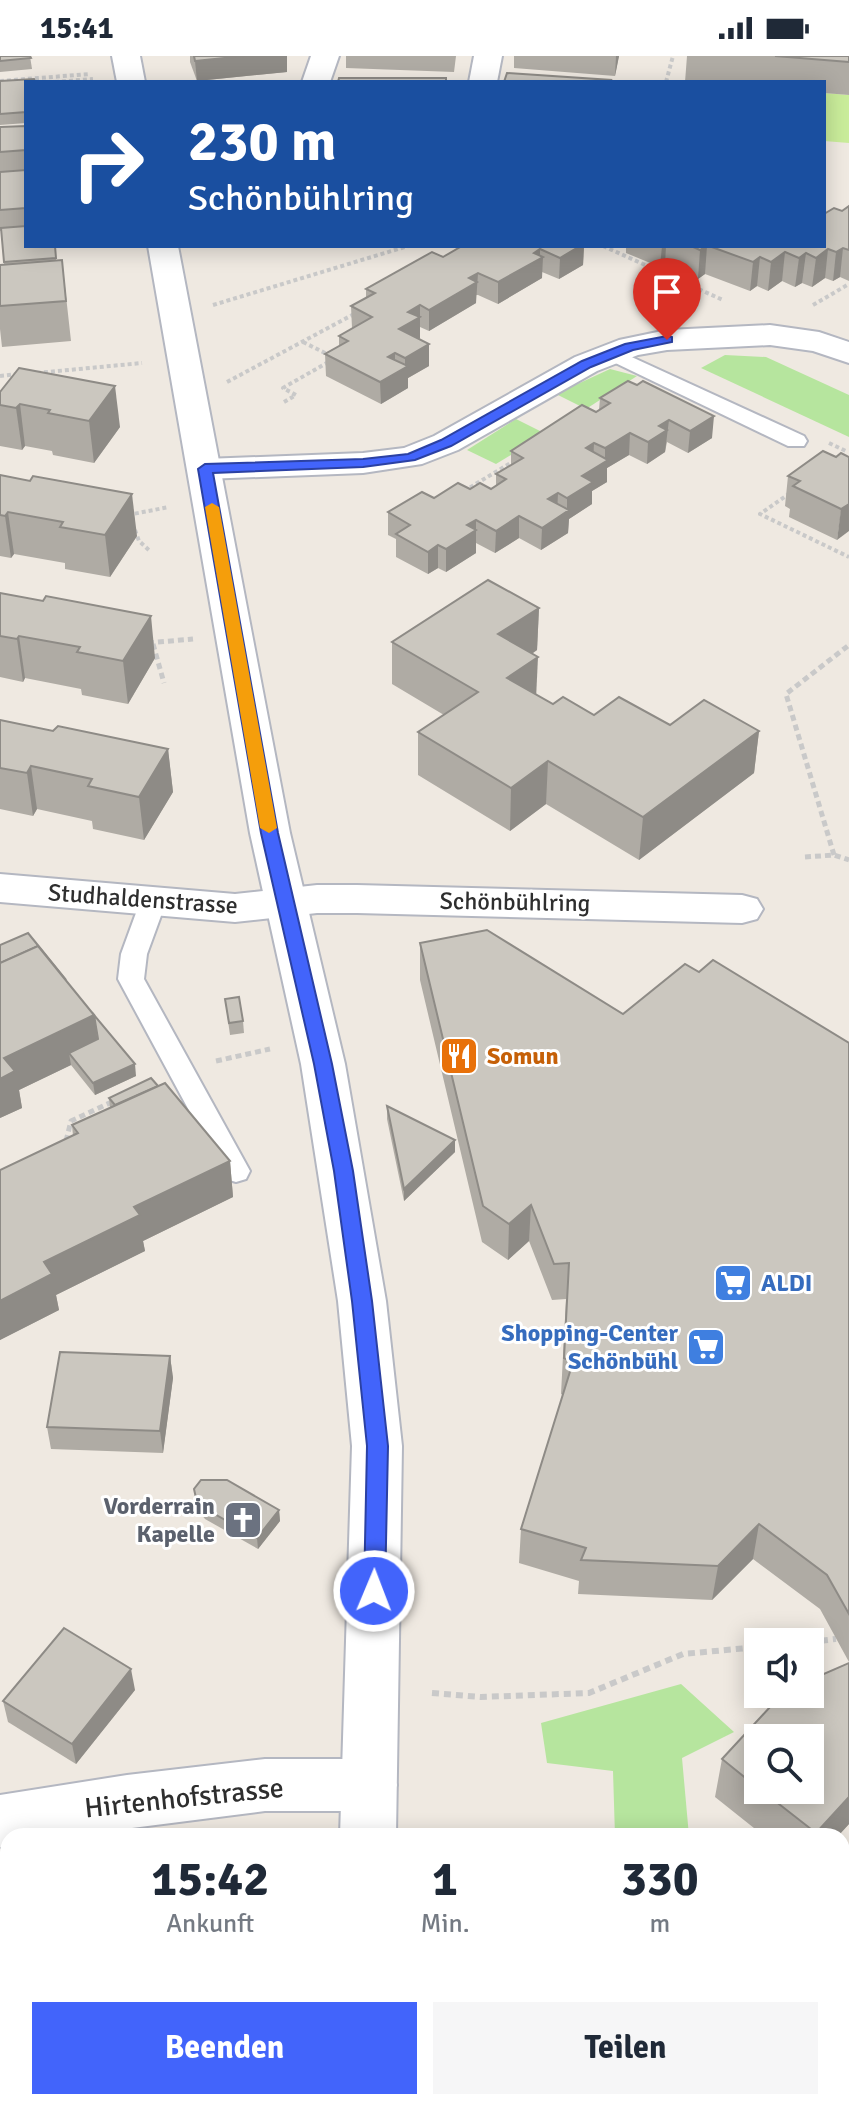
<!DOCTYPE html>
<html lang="de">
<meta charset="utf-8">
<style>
body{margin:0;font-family:Signika,sans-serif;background:#f6f6f7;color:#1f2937;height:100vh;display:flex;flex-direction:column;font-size:30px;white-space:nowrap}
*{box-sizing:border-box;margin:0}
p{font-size:26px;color:#747a83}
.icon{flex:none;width:44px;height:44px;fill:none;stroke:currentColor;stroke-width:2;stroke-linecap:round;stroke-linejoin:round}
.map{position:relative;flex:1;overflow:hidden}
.details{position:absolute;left:0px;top:1772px;width:850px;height:282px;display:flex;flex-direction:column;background:#fff;border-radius:24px 24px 0 0;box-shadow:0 4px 20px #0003}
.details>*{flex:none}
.hud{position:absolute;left:24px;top:24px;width:802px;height:168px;border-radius:0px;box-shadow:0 4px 20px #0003;background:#1a4fa0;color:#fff;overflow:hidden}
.controls{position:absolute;left:744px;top:1572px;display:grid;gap:16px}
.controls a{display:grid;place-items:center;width:80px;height:80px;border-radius:0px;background:#fff;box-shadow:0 4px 20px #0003;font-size:40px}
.pin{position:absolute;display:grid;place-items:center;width:68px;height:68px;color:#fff;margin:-82px -34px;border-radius:50% 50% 50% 0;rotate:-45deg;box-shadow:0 0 8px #0007}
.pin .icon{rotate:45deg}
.me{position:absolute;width:88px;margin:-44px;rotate:1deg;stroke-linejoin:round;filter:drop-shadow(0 0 6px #0008)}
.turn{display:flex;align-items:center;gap:28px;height:168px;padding:0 32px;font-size:36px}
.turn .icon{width:104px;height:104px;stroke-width:2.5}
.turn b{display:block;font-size:56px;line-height:68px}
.eta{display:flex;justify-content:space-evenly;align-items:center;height:136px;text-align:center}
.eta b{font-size:48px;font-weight:800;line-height:56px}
.button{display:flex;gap:16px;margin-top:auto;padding:16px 32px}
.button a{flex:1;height:92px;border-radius:0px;background:#4264fb;color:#fff;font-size:32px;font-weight:800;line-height:92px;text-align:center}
.button a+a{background:#f6f6f7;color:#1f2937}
.status{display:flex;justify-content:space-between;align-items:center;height:56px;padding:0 40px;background:#fff;direction:ltr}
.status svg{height:22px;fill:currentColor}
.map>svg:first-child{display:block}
</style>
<div class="status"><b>15:41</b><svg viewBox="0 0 49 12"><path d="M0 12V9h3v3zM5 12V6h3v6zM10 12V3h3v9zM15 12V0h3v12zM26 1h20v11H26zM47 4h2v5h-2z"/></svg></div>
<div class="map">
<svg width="849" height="2053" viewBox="0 0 849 2053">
<rect width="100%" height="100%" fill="#efe9e1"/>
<!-- green -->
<g fill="#b6e59e">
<polygon points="725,299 766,301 849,339 849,381 701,312"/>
<polygon points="610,313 637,320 586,353 556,338"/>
<polygon points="516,363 546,378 496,408 467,394"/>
<polygon points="681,1628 734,1676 682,1702 689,1780 615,1780 613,1715 547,1707 541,1667"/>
<polygon points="842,1818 849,1818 849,2053 613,2053 613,2046 842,2046"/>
<polygon points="107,2046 288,2046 288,2053 102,2053"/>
</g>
<!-- pitch -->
<polygon fill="#c9ec9a" points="824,37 849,39 849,87 824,85"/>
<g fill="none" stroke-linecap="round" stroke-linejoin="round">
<!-- service casing -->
<g stroke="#b4b7c1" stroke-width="4">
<g id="service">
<polygon points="612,292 804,380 807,385 804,390 788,390 605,302 602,298 605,294"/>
<polygon points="153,837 162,840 166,846 147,898 144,923 250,1115 246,1123 236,1126 226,1123 118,923 121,898 140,846 144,840"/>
</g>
</g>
<!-- minor casing -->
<g stroke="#b4b7c1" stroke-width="4">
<g id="minor">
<polygon points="311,0 339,0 330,26 302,26"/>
<polygon points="474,0 502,0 497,26 469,26"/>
<polygon points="770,269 819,276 849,286 849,307 813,295 770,289 667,294 638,299 597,315 458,394 422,408 363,417 205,423 193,420 188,413 193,406 205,403 363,397 404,392 434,380 575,301 619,284 667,274"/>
<polygon points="0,818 235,838 317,829 357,829 742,839 757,843 763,853 757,863 742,867 357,857 317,857 235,866 0,846"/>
<polygon points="265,1703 369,1703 389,1711 397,1729 389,1747 369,1755 265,1755 69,1780 8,1780 8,1790 0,1791 0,1739 127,1719"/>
</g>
</g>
<!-- tertiary casing -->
<g stroke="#b4b7c1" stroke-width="4">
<g id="tertiary">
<polygon points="112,0 140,0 145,26 117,26"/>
<polygon points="148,190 178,190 290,777 345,1008 386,1245 402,1390 396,1780 340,1780 352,1390 338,1245 301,1008 250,777"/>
<rect x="328" y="2046" width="60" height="7"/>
</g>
</g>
<!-- path-far2 -->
<g stroke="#c9c9c9" stroke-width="4" stroke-dasharray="4 3" stroke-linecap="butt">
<polyline points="0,25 90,18"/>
<polyline points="55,26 93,23"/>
<polyline points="666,26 673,0"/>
<polyline points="603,190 723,244"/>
<polyline points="213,249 408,190"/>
<polyline points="813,249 849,228"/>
<polyline points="303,286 329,299"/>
<polyline points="37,317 142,307"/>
<polyline points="0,320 19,318"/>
<polyline points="227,326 356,257"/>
<polyline points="284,346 296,339 283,332 330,305"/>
<polyline points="829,387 848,396"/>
<polyline points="464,435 514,405"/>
<polyline points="790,437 760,458 849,501"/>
<polyline points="128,459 169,451"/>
<polyline points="135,474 139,485 151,496"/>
</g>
<!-- path-far1 -->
<g stroke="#c9c9c9" stroke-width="5" stroke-dasharray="6 4" stroke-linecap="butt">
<polyline points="148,587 193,583"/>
<polyline points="153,588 164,627"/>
<polyline points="834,799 786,638 849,589"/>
<polyline points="805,801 834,799 849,804"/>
<polyline points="216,1005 270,993"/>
<polyline points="66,1085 71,1065 114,1045"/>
</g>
<!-- path -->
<g stroke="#c9c9c9" stroke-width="6" stroke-dasharray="7 5" stroke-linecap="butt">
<polyline points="809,1586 836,1583"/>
<polyline points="432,1637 481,1641 589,1637 683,1598 758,1591"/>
</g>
<!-- service -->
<use href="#service" fill="#fff" fill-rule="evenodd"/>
<!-- minor -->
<use href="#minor" fill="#fff" fill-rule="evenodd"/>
<!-- tertiary -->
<use href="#tertiary" fill="#fff" fill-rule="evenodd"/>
</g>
<!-- wall -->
<g fill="#afaba4" fill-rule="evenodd">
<polygon points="0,0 30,0 32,13 0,16"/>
<polygon points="190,0 287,0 287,16 197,25 190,6"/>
<polygon points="346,0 456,0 454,16 346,12"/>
<polygon points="514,0 619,0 615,20 514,12"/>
<polygon points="687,0 849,0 849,39 824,37 824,26 685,26"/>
<polygon points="0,25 26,26 26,67 0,69"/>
<polygon points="26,70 26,190 55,190 56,204 62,204 71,285 2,291 0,273 0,209 4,208 1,175 0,175 0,71"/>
<polygon points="849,150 849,225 840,221 833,225 825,222 812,231 802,227 795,231 782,225 768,235 757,230 750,235 705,218 698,223 665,209 660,211 626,197 626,190 824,190 842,155"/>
<polygon points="462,190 584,190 583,209 559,223 542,216 542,222 498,248 478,239 476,239 476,247 429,275 420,271 419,283 429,310 408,322 408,332 381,348 326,320 325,298 339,290 339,280 352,272 351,250 366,242 366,233 443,201"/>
<polygon points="628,325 712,382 688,397 667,386 665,396 647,408 629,399 607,412 607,426 592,435 592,448 569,463 568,477 541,494 519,482 495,497 476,487 476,497 446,516 438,512 428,518 396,501 396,483 388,479 388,456 434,442 470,433 491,433 496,430 496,418 511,409 511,395 596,356 599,354 600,342"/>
<polygon points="0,336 120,371 94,407 53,399 52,395 25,390 22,394 0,390"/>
<polygon points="836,401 849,401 837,484 789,461 790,453 785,450 788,420"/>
<polygon points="0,419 137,480 110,521 65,513 65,507 14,498 11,502 0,500"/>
<polygon points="0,537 155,602 128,648 82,639 81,633 25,622 23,626 0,621"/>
<polygon points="539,552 537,594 532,598 536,639 553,648 594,659 670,669 759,675 754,717 639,804 546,748 510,775 418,719 418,676 444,659 392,628 392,586"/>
<polygon points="0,664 53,675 168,693 173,736 144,784 93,773 92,765 37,753 33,760 0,753"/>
<polygon points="28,877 136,1020 95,1039 71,1009 19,1034 22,1052 0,1062"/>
<polygon points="420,887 623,958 699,916 849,987 849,1606 820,1553 753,1503 712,1544 578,1538 579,1525 519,1507 521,1473 563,1339 561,1338 566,1243 552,1244 529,1185 508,1204 482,1186 420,924"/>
<polygon points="225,943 243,965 244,977 230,979"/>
<polygon points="158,1030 230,1105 233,1141 143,1185 145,1195 56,1239 59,1254 0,1284 0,1114 73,1080 72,1069 110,1052 109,1042"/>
<polygon points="387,1050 455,1084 455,1096 404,1145 387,1063"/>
<polygon points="170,1300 173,1322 163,1397 51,1393 47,1371"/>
<polygon points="194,1433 279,1454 280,1465 258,1493 205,1463 198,1454"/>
<path d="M849 1607V1768L838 1780H764L715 1741 722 1703 782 1638H810V1624ZM758 1682H810V1734H758Z"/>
<polygon points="135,1634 76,1708 8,1666 3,1645"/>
</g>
<!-- shaded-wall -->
<g fill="#8e8b86">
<polygon points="244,0 287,0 287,16 197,25 195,5"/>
<polygon points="616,0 619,0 615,20"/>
<polygon points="580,190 584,190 583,209 559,223 560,202"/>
<polygon points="662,190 666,190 665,209 660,211"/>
<polygon points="707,190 705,218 698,223 700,194"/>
<polygon points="843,192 840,221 833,225 836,196"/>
<polygon points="540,193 540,202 543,201 542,222 498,248 498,226 534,197"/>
<polygon points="828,193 825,222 812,231 816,202"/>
<polygon points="785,196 782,225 768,235 771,206"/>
<polygon points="806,197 802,227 795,231 799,202"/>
<polygon points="760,201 757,230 750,235 753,206"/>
<polygon points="478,217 476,247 429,275 429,254 469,222"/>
<polygon points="420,249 420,283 399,273 408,256"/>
<polygon points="429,288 429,310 408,322 408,332 381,348 380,326 388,301 395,297 395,318 405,312 405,302"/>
<polygon points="115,330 120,371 94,407 89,365"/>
<polygon points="20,348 25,390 22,394 16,352"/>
<polygon points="714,360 712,382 688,397 690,375"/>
<polygon points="669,364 665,396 647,408 648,386 659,370"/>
<polygon points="630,377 629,399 607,412 607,426 592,435 592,448 569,463 568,477 541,494 542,472 567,456 567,442 582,420 605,406 605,392"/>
<polygon points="594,387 593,409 586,392"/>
<polygon points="558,437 557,459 548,443"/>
<polygon points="132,438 137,480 110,521 105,479"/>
<polygon points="849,448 849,475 837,484 841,453"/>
<polygon points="8,456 14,498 11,502 5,460"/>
<polygon points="519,460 519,482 495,497 496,475"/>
<polygon points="476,464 476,497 446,516 446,493 467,469"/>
<polygon points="438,489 438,512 428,518 428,496"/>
<polygon points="539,552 537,594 497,621 498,578"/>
<polygon points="151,560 155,602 128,648 123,605"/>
<polygon points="19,580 25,622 23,626 17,583"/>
<polygon points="538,601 536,643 507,622"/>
<polygon points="759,675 754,717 639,804 643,761"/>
<polygon points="168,693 173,736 144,784 139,741"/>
<polygon points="548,705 546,748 510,775 511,732"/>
<polygon points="31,710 37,753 33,760 27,717"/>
<polygon points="94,959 99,995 69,997 71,1009 19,1034 22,1052 0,1062 0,1023 4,1002"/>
<polygon points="135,1008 136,1020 95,1039 93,1027"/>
<polygon points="455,1084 455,1096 404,1145 404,1133"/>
<polygon points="230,1105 233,1141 143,1185 145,1195 56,1239 59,1254 0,1284 0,1245 44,1206 134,1151"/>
<polygon points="531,1149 529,1185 508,1204 509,1168"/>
<polygon points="170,1300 173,1322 163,1397 160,1375"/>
<polygon points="279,1454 280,1465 258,1493 257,1482"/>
<polygon points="759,1468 753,1503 712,1544 718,1510"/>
<polygon points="131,1613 135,1634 76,1708 72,1688"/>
<polygon points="849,1741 849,1768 838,1780 815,1780 816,1777"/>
</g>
<!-- building -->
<g fill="#cbc7bf" stroke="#8e8b86" stroke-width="2">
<polygon points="0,0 30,0 31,2 0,5"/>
<polygon points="194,0 244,0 195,5"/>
<polygon points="775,0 849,0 849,6"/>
<polygon points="507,17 611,24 610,26 504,26"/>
<polygon points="339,22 446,22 446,26 338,26"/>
<polygon points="34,23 35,26 26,26 26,56 0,58 0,25"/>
<polygon points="26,70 26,94 0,96 0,71"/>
<polygon points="26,114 26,152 0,154 0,116"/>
<polygon points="849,150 849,194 843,192 836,196 828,193 816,202 806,197 799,202 785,196 771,206 760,201 753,206 709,190 824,190 824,158 834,152 842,155"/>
<polygon points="26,170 26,190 55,190 56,202 4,206 1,172"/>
<polygon points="462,190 580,190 560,202 540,193 534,197 543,201 498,226 478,217 469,222 477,226 429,254 420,249 408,256 420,261 399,273 429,288 405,302 395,297 388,301 408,310 380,326 325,298 348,285 339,280 372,261 351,250 375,237 366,233 432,196 443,201"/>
<polygon points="691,190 706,190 700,194"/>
<polygon points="62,204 66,245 0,250 0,209"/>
<polygon points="19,312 115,330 89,365 48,357 50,354 20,348 16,352 0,349 0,336"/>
<polygon points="628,325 637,329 643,325 714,360 690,375 669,364 659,370 667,374 648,386 630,377 605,392 594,387 586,392 608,404 582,420 593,426 567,442 558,437 548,443 569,454 542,472 519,460 496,475 476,464 467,469 476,474 446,493 438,489 428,496 396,478 410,469 388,456 422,436 434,442 458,427 470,433 480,427 491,433 506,423 496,418 523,402 511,395 582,349 596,356 610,347 600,342"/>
<polygon points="823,395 836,401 841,397 849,401 849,448 841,453 793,430 800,425 788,420"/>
<polygon points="0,419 30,425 33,420 132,438 105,479 60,471 63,466 8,456 5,460 0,459"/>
<polygon points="488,524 539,552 498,578 538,601 507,622 553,648 563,641 594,659 619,641 670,669 704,644 759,675 643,761 548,705 511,732 418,676 478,636 392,586"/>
<polygon points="0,537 43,545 46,540 151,560 123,605 77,596 80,591 19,580 17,583 0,580"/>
<polygon points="0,664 53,675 58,670 168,693 139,741 88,730 92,723 31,710 27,717 0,712"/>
<polygon points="487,874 623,958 685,908 699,916 713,904 849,987 849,1558 827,1519 759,1468 718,1510 581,1504 586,1492 521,1473 573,1306 564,1302 569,1207 554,1208 531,1149 509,1168 483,1150 420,887"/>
<polygon points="28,877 66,924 38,890 0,907 0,889"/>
<polygon points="38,890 94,959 4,1002 15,1015 0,1023 0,907"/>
<polygon points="239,941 243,965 229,967 225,943"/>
<polygon points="94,959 135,1008 93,1027 69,997 98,983"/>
<polygon points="151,1022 158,1030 115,1049 109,1042"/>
<polygon points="165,1027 230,1105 134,1151 140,1159 44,1206 52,1218 0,1245 0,1114 78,1077 72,1069"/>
<polygon points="387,1050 455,1084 404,1133"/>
<polygon points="60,1296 170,1300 160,1375 47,1371"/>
<polygon points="201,1424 227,1424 279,1454 257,1482 204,1452 196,1442 194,1433"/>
<polygon points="64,1572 131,1613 72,1688 3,1645"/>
<polygon points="849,1607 849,1741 816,1777 761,1734 810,1734 810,1682 758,1682 758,1732 722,1703 782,1638 810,1638 810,1624"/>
</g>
<!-- route -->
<polygon fill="#4264fb" stroke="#2b41a3" stroke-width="2" points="667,280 672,281 672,286 633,294 591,311 451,390 415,404 363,411 213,417 278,777 332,1008 353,1115 372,1245 388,1390 385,1535 382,1542 374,1545 367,1542 364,1535 367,1390 352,1245 334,1115 314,1008 261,777 198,413 205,408 363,403 408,398 441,384 582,305 625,288"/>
<!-- slow -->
<polygon fill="#f59e0b" points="212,447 219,451 277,772 269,777 260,772 205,451"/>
<!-- icons -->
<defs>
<g id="restaurant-square" transform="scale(2)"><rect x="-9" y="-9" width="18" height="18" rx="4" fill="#e8710a" stroke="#fff"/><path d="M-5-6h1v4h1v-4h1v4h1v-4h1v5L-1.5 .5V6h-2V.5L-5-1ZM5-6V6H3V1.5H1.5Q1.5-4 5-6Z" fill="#fff"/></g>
<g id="supermarket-square" transform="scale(2)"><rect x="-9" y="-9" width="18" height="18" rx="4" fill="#3f7fe0" stroke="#fff"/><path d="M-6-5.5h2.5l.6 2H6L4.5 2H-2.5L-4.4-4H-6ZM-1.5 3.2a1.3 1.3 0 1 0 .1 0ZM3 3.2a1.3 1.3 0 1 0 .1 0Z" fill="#fff"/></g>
<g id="church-square" transform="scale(2)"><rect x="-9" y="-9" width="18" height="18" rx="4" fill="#6b7280" stroke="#fff"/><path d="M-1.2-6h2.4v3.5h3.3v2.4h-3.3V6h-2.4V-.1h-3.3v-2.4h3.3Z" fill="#fff"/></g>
</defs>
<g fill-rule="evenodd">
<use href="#restaurant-square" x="459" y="1000"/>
<use href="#supermarket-square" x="733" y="1227"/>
<use href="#supermarket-square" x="706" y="1291"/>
<use href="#church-square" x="243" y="1464"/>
</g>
<g text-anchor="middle" stroke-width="6" stroke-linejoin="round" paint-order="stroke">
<!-- street labels -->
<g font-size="24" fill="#2e2e2e" stroke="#fff">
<text transform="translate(143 843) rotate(4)" y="8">Studhaldenstrasse</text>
<text transform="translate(515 846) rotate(1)" y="8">Schönbühlring</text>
</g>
<!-- food labels -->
<g font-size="24" font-weight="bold" fill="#c56008" stroke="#fff" text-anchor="start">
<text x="487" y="1008">Somun</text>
</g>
<!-- shop labels -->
<g font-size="24" font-weight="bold" fill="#366cbe" stroke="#fff" text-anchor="start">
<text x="761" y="1235">ALDI</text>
<text x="678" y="1285" text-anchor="end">Shopping-Center<tspan x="678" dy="28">Schönbühl</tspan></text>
</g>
<!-- worship labels -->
<g font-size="24" font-weight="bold" fill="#5b616d" stroke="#fff" text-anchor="end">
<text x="215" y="1458">Vorderrain<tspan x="215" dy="28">Kapelle</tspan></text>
</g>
<!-- near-street labels -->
<g font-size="28" fill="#2e2e2e" stroke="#fff">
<text transform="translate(184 1741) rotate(-6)" y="10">Hirtenhofstrasse</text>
</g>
</g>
</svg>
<div class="controls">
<a><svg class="icon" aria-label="sound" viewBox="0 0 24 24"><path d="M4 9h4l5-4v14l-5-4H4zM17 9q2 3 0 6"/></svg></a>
<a><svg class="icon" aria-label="search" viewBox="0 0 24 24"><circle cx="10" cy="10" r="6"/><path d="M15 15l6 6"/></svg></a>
</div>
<div class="pin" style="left:667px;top:284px;background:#d93025"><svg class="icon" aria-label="arrive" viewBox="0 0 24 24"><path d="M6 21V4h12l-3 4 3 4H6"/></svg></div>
<svg class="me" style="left:374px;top:1535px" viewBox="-20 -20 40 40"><circle r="17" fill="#4264fb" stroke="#fff" stroke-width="3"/><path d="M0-11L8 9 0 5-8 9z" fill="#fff"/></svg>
<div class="hud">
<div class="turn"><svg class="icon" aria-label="right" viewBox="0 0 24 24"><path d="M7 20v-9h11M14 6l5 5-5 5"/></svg><div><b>230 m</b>Schönbühlring</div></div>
</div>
<section class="details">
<div class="eta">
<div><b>15:42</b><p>Ankunft</p></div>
<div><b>1</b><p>Min.</p></div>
<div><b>330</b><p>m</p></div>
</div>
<div class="button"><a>Beenden</a><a>Teilen</a></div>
</section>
</div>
